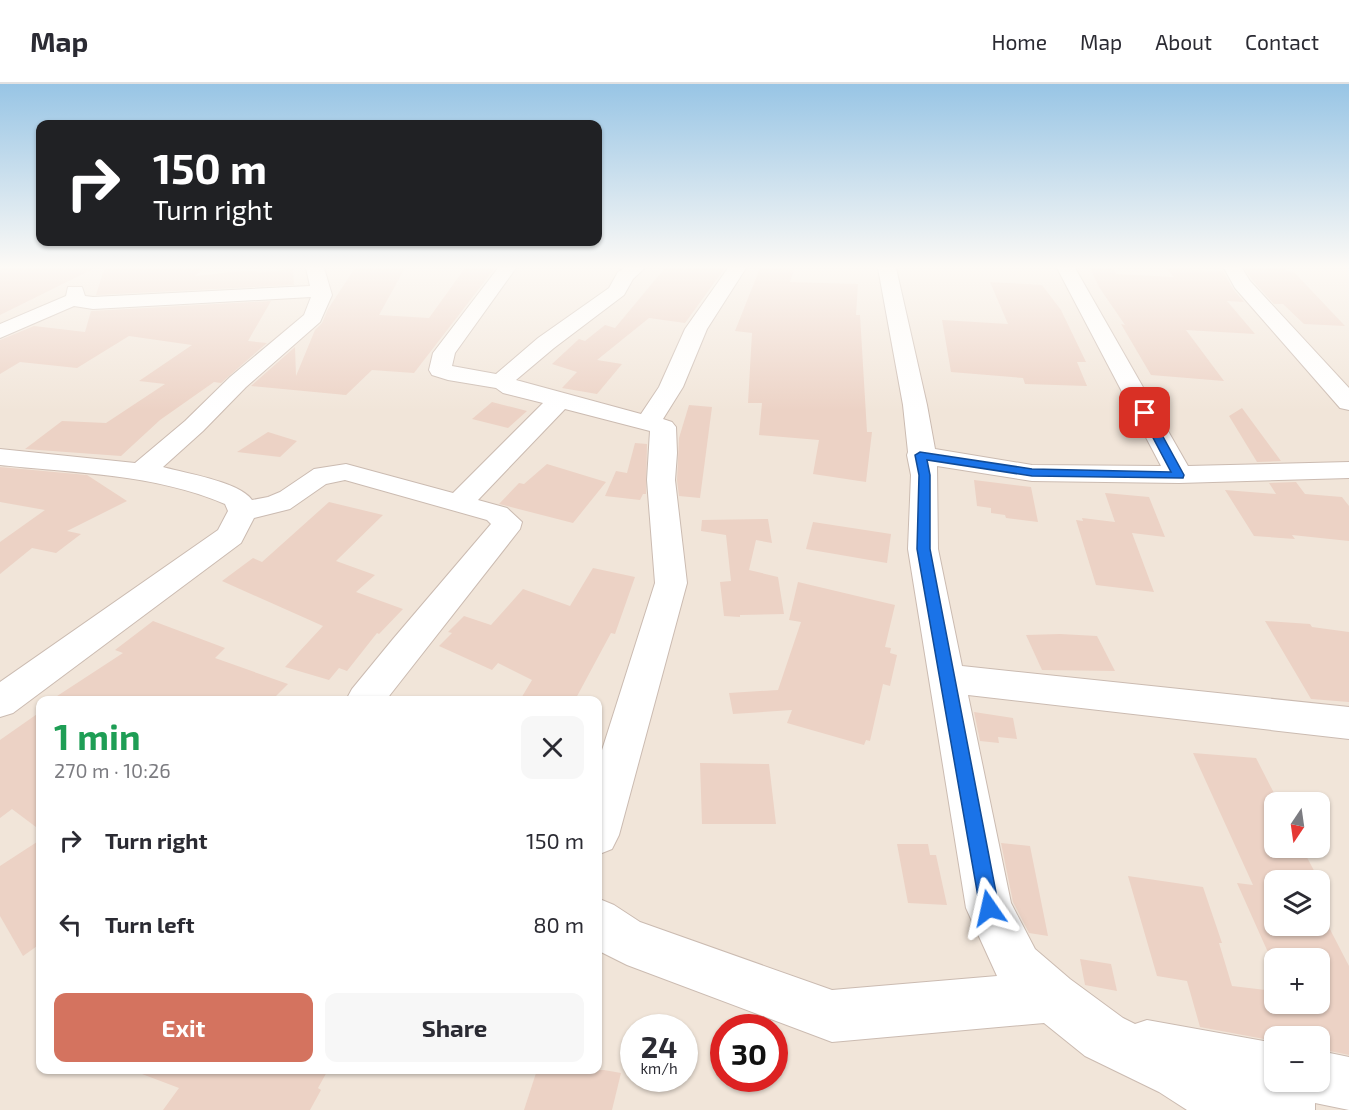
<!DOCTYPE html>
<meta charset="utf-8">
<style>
body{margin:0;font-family:"Exo 2",sans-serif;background:#f7f7f7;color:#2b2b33;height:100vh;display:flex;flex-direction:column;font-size:22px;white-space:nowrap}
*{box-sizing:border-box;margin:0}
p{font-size:20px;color:#7c7c81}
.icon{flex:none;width:33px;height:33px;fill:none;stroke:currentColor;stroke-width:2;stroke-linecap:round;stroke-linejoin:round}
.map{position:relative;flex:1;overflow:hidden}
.sheet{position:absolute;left:36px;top:612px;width:566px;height:378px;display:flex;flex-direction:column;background:#fff;border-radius:12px;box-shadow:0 2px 4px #0004}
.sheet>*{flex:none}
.banner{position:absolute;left:36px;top:36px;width:566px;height:126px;border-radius:12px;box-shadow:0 2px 4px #0004;background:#202124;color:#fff;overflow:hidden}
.needle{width:39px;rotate:193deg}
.fabs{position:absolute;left:1264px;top:708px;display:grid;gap:12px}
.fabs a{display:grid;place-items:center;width:66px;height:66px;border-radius:12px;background:#fff;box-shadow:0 2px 4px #0004;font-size:30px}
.speed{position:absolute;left:620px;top:930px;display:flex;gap:12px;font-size:30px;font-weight:700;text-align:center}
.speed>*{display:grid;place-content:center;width:78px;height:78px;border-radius:50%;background:#fff;box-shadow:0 2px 4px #0004;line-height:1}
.speed small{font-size:15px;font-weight:400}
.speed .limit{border:9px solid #d22;background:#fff;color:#111}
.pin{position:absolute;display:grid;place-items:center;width:51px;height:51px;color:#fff;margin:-26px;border-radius:12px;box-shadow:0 3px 9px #0006}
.me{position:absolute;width:66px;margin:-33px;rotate:349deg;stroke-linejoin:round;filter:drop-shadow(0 0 4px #0008)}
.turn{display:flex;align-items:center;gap:21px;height:126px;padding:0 18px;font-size:27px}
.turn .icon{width:78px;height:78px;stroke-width:2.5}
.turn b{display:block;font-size:42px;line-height:51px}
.round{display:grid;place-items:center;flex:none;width:63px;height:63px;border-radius:12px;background:#f7f7f7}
.overview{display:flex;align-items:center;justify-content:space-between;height:102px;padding:0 18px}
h1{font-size:36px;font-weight:700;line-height:45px;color:#1e9e55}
.button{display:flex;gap:12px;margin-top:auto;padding:12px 18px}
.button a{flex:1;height:69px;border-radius:12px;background:#d4735f;color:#fff;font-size:24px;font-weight:700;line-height:69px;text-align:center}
.button a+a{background:#f7f7f7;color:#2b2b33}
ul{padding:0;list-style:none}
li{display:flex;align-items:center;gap:18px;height:84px;padding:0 18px}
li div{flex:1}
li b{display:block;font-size:22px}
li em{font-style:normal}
header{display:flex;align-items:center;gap:36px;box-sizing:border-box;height:84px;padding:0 30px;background:#fff;border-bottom:2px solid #e1e1e2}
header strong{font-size:28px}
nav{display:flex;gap:33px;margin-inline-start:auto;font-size:21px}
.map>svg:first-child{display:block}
</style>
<header>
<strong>Map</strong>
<nav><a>Home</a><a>Map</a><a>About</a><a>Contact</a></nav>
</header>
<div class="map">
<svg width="1349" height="1026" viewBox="0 0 1349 1026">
<rect width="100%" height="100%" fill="#faf3ea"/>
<!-- residential -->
<path fill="#f1e5d9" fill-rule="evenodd" d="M0 184H1349V1026H0ZM40 616H597V986H40ZM1275 718H1320V764H1275ZM1275 796H1320V842H1275ZM1275 874H1320V920H1275ZM633 944H684V994H633ZM723 944H774V994H723ZM1275 952H1320V998H1275Z"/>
<!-- building -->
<g fill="#ecd2c5">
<polygon points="0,184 95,184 0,231"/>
<polygon points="204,184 195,192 242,187 257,187 257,189 293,185 294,201 96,211 104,185"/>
<polygon points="355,184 405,184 379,231 429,234 465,184 495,184 414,289 372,286 346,311 251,302 295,263 296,292 315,246 322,239 328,225"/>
<polygon points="665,184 725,184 685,239 649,234 597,276 622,280 597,310 562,304 577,288 552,280 579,255 585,257 605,241 615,244"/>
<polygon points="760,184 794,186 790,198 858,200 856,231 860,231 867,348 872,348 866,398 813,390 819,356 759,351 762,319 748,319 752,249 735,247"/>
<polygon points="1090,184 1113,184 1116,190 1174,193 1167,185 1223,187 1233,205 1244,218 1227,217 1255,250 1186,246 1224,297 1151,291 1121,240 1125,241 1099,203"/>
<polygon points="1244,184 1284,184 1287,187 1294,188 1345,242 1304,240 1283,220 1274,220 1252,196"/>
<polygon points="990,198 1042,201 1061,226 1086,278 1077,278 1087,302 1025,300 1023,294 951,288 942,236 1008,240"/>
<polygon points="271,217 248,257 267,259 221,299 214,298 160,336 121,372 25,365 62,337 106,339 165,300 139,297 192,261 129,252 77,284 20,278 0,290 0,256 34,242 85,248 91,227"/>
<polygon points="492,318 527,327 508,344 472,335"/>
<polygon points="689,321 712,323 700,414 679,412 677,396 679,354"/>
<polygon points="1242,324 1281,377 1257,378 1229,332"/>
<polygon points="268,348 297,357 280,373 237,368"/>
<polygon points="635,359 647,360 646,410 643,410 640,416 605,412 616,387 627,389"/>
<polygon points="547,380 606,398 573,439 499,420 519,399 524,400"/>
<polygon points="0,383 87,391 127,417 67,447 81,450 56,469 32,464 0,490 0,458 45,426 0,418"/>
<polygon points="974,396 1031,403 1038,438 1006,434 1005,431 991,429 991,424 977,422"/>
<polygon points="1296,398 1305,410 1342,413 1349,422 1349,457 1292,451 1295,455 1254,452 1225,406 1276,410 1269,399"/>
<polygon points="1105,409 1149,413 1165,453 1132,449 1154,508 1096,501 1076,436 1083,437 1082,434 1115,438"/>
<polygon points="329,418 383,431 336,477 375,491 356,508 403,525 379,550 377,549 347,587 339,584 329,596 285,583 323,542 222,497 253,474 262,478"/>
<polygon points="768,435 772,459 756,456 749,486 778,493 784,530 740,531 740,533 724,532 720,498 731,497 726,451 701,447 702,436"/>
<polygon points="813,438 891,450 887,479 806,465"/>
<polygon points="593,484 635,493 615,550 611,549 575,616 520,616 532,596 498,579 492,586 439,562 452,549 448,548 464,532 491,541 523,505 570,522"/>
<polygon points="798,498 895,521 885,563 891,564 890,569 897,571 890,602 883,600 870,657 866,656 864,661 787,639 792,626 733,630 729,609 778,606 801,538 789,536"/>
<polygon points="153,537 225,564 215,574 288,600 272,616 51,616 123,569 115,566"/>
<polygon points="1265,537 1310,540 1312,543 1349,548 1349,618 1311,615"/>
<polygon points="1060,550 1097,552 1115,587 1042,586 1026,551"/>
<polygon points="40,628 40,746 12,725 0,734 0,656"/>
<polygon points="974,628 1013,634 1017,655 998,653 999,659 980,657"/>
<polygon points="1193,669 1256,674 1275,711 1275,764 1302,764 1319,796 1275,796 1275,842 1320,842 1320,826 1349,882 1349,971 1320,965 1320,952 1275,952 1275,957 1200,943 1187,897 1157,892 1128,792 1203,803 1222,859 1219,859 1232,902 1275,907 1275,920 1320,920 1320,874 1275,874 1275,884 1237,799 1253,801"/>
<polygon points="700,679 769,680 776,740 702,740"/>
<polygon points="40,756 40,860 23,872 0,832 0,782"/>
<polygon points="1001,759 1030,762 1048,852 1029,849 1013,818"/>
<polygon points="897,760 928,760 930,771 936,771 947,821 908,819"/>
<polygon points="1080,875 1111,880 1117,907 1085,901"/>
<polygon points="135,986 328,986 318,1004 321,1006 310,1026 163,1026 179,1004 134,987"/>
<polygon points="537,986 604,986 621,989 612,1026 524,1026"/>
</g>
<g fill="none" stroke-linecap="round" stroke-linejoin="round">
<!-- minor casing -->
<g stroke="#cbbbb1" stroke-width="2">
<g id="minor">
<path d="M306 184H324L332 211 320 238 246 303 203 347 163 383C185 389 240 398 252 416L268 413 280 408 314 385 346 380 453 409 543 319 503 309 496 304 448 296 432 291 429 286 433 269 498 184H516L455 269 452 282 496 290 538 254 609 204 618 188 624 184H645L633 195 624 211 554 264 516 296 641 330 659 303 685 245 728 184H746L707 245 683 303 663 335 672 338 676 343 677 369 675 396 687 499 619 751 612 765 597 771V682L655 499 647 396 650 347 565 325 478 416 507 424 522 438 520 445 386 616H346L352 605 393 555 491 440 487 436 345 396 326 400 290 425 254 434 241 459 13 629 0 633V598L218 446 228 427 225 420C155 390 75 389 0 381V365L135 379 185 337 230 293 304 231 311 213 93 225 74 222 0 254V240L66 212 68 203H82L85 212 93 213 310 202Z"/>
<polygon points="878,184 896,184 927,321 935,365 1032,381 1161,382 1057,184 1075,184 1188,382 1349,378 1349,394 1179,399 1032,397 937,382 938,465 962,582 1349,623 1349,655 968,611 1011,819 1035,865 1070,895 1123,934 1135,940 1147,936 1275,959 1275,998 1320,998 1320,967 1349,973 1349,1026 1315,1019 1315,1026 1187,1026 1159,1008 1085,972 1044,939 832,958 627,881 597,866 597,814 614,821 640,838 832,906 997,892 966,824 908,465 911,391 907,371 908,368 903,321"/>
<polygon points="1224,184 1242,184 1250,197 1349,304 1349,326 1340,324 1235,204"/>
</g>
</g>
<!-- minor -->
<use href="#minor" fill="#fff" fill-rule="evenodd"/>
</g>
<!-- sky -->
<linearGradient id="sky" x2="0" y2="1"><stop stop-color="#98c5e5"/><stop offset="0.56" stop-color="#fdfaf6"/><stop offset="1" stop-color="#fdfaf6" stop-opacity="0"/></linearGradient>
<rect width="1349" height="327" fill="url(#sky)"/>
<!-- route -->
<polygon fill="#1a73e8" stroke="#114b97" stroke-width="1.5" points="1145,326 1150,329 1184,391 1183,394 1032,392 927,376 930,391 930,465 999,824 996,831 989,833 982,831 980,824 917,465 919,391 915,371 920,368 1032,385 1171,388 1140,329"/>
</svg>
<div class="fabs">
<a><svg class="needle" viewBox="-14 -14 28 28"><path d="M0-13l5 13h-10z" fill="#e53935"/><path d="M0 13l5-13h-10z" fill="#7c7c81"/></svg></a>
<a><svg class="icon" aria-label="layers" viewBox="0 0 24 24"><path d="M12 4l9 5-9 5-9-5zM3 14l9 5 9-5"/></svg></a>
<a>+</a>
<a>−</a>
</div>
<div class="speed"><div>24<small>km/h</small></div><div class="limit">30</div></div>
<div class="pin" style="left:1145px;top:329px;background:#d93025"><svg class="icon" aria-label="arrive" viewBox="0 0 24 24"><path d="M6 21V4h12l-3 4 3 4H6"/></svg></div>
<svg class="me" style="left:989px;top:824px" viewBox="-20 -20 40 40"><path d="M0-17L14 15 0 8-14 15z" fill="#1a73e8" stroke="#fff" stroke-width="4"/></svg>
<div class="banner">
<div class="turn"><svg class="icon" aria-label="right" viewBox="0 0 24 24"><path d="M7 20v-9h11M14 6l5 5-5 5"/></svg><div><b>150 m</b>Turn right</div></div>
</div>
<section class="sheet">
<div class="overview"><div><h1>1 min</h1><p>270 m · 10:26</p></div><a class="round"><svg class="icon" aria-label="close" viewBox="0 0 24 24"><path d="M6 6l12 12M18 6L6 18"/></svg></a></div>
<ul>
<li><svg class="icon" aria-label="right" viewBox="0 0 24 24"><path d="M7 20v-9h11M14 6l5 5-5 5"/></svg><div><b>Turn right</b></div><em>150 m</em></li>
<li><svg class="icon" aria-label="left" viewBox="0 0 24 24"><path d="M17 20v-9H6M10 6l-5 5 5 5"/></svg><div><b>Turn left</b></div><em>80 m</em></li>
</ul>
<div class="button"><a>Exit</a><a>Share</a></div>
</section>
</div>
